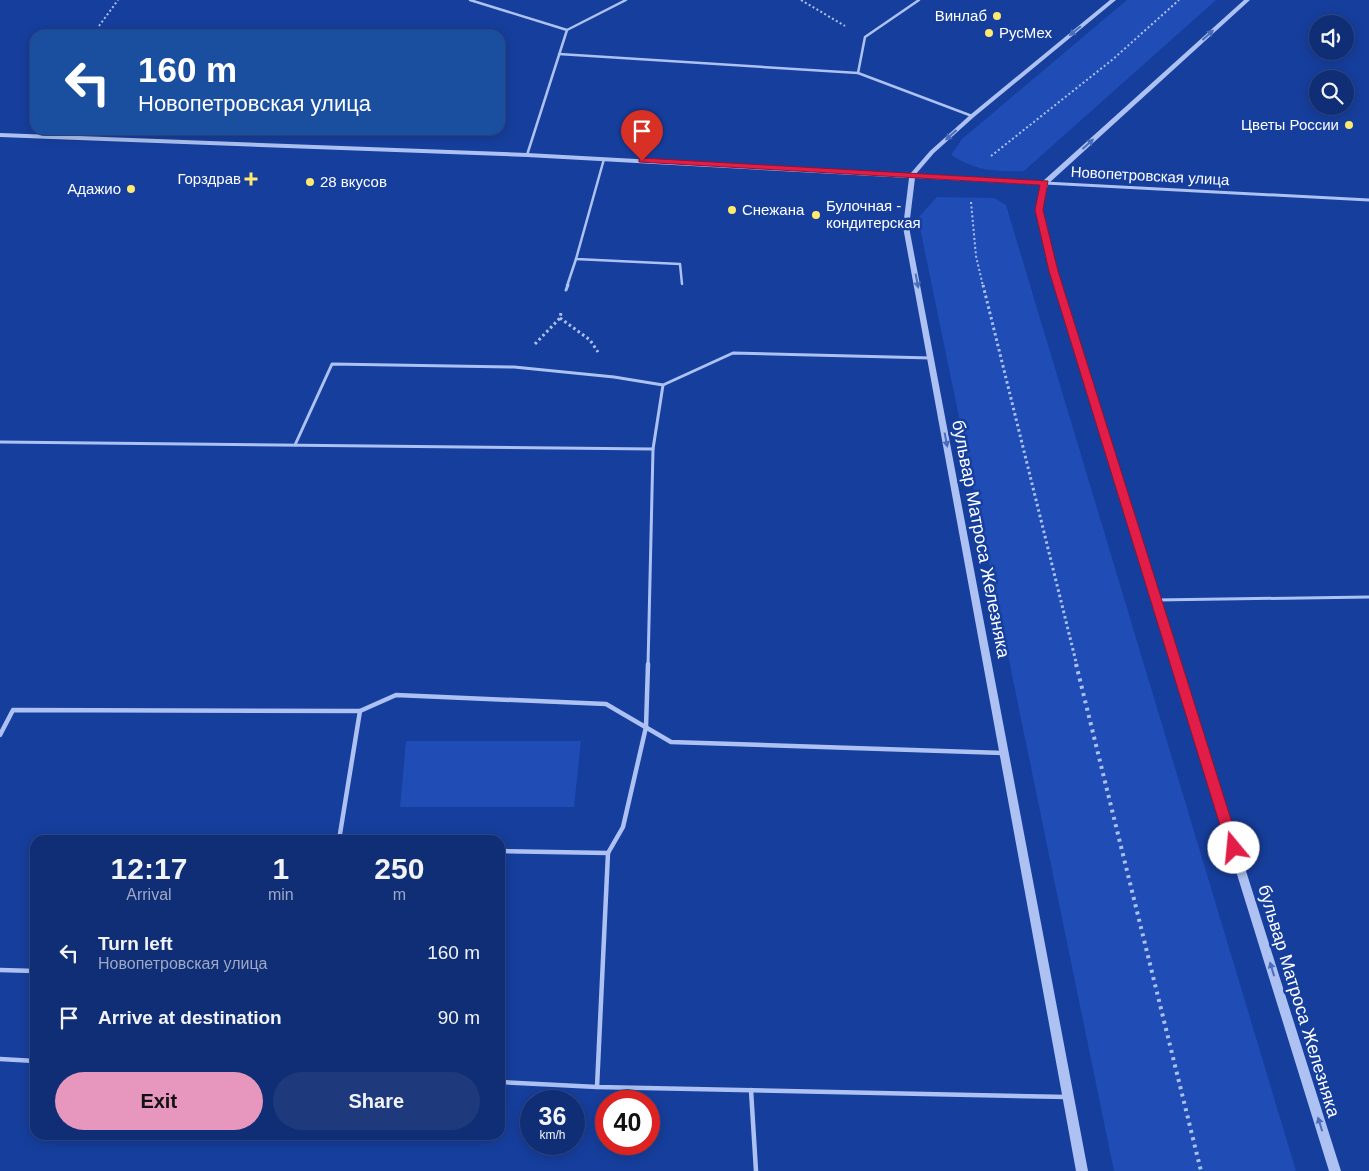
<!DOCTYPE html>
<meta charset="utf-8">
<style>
body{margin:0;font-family:Helvetica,sans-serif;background:#1e3a7d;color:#f1f3f6;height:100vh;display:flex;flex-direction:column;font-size:19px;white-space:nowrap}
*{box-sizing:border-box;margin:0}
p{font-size:16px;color:#9ca8c5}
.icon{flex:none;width:28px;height:28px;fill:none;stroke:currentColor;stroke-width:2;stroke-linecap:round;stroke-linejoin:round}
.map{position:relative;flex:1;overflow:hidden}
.drawer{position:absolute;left:30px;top:835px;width:475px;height:305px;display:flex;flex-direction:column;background:#102e75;border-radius:15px;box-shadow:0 2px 12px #0003,0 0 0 1px #304a87}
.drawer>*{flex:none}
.top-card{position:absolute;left:30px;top:30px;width:475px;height:105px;border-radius:15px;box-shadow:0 2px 12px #0003,0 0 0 1px #304a87;background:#1a4fa0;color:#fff;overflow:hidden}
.buttons{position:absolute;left:1309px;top:15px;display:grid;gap:10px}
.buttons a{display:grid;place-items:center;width:45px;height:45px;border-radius:50%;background:#102e75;box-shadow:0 2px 12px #0003,0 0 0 1px #304a87;font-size:25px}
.speed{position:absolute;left:520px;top:1090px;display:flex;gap:10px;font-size:25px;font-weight:700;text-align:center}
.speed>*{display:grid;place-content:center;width:65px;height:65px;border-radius:50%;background:#102e75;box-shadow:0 2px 12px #0003,0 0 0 1px #304a87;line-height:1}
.speed small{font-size:12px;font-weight:400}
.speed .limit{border:8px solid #d22;background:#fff;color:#111}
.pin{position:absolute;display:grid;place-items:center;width:42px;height:42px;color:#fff;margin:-51px -21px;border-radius:50% 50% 50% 0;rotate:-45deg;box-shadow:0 0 5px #0007}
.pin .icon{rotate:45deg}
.me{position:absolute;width:55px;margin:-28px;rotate:343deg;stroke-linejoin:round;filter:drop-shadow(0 0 4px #0008)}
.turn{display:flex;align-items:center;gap:18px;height:105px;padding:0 25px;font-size:22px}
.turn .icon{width:65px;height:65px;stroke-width:2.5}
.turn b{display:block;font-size:35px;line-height:42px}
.eta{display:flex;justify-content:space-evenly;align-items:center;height:85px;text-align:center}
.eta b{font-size:30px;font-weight:800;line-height:35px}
.button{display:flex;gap:10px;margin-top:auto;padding:10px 25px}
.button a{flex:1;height:58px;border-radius:30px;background:#e797bd;color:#111;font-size:20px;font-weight:800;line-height:58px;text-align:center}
.button a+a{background:#1e3a7d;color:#f1f3f6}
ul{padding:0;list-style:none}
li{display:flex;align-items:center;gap:15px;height:65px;padding:0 25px}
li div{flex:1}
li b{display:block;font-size:19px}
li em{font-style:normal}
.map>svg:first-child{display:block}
</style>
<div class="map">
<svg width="1369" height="1171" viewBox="0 0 1369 1171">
<rect width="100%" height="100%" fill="#163e9c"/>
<!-- green -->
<g fill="#1f4db5">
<path d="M1127 0H1216L1024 171C995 172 976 171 951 155L962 139Z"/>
<polygon points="937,197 994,198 1006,205 1296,1171 1114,1171 918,218"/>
<polygon points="406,741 581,741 574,807 400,807"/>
</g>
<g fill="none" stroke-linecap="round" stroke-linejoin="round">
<!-- path-far2 -->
<g stroke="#adc2f2" stroke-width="2" stroke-dasharray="2 2.5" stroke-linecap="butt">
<polyline points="801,0 845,26"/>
<polyline points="99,26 118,0"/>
<polyline points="991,156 1112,60 1179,0"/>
<polyline points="971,202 976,256 983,286"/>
</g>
<!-- path-far1 -->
<g stroke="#adc2f2" stroke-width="3" stroke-dasharray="2.5 3" stroke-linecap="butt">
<polyline points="983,285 1077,666"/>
<polyline points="560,318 590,340 598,352"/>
<polyline points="535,344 560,318 561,313"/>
</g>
<!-- path -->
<polyline stroke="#adc2f2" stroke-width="4" stroke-dasharray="3 4.5" stroke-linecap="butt" points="1076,664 1201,1171"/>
<!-- service-far2 -->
<g stroke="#adc2f2" stroke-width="2.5">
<polyline points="470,0 567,30 527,155"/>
<polyline points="567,30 626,0"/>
<polyline points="559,54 858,73 972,116"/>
<polyline points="858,73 865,37 919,0"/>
<polyline points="604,159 576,259 680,264 682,284"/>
<polyline points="567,286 576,259"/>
</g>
<!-- service-far1 -->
<g stroke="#adc2f2" stroke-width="3">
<polyline points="566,290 568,285"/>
<polyline points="663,385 733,353 931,358"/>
<polyline points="0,442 653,449 648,666"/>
<polyline points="295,445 332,364 514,367 614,377 663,385 653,449"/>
<polyline points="1156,600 1369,597"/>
</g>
<!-- service -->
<g stroke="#adc2f2" stroke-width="4.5">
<polyline points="0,735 13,710 360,711 396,695 606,704 671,742 1003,753"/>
<polyline points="339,840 360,711"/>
<polyline points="500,851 608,853 623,827 646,727 648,664"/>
<polyline points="608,853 597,1087 1067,1097"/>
<polyline points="0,970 35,971"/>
<polyline points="0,1059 35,1061"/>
<polyline points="500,1082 597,1087"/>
<polyline points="751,1090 756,1171"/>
</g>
<!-- minor -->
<polyline stroke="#adc2f2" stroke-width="3" points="1045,183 1369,200"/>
<!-- tertiary -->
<polygon fill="#adc2f2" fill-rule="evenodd" points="1110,0 1116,0 974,117 934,153 916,174 1043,181 1244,0 1250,0 1048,184 1042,210 1056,271 1341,1171 1329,1171 1050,271 1036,210 1041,185 915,178 909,227 1088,1171 1076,1171 903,227 909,178 527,157 0,137 0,133 527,153 910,174 930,151 970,115"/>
</g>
<!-- one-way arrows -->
<defs><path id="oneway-solid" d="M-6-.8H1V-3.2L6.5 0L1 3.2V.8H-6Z" transform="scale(1.25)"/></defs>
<g fill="#4b6cba">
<use href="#oneway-solid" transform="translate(1075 31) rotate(141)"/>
<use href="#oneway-solid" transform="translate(1208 35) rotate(-42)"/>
<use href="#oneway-solid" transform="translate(951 135) rotate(138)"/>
<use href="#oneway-solid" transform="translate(1088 144) rotate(-42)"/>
<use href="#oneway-solid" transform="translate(917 281) rotate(79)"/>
<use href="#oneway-solid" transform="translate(946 440) rotate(79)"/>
<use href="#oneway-solid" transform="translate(1272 969) rotate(-107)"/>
<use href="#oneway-solid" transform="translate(1320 1124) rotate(-107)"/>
</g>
<!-- route -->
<polygon fill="#e11d48" stroke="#92132f" points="642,158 1048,181 1043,210 1058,271 1240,848 1238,852 1234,854 1229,852 1227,848 1049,271 1035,210 1040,185 639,162 639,159"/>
<!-- markers -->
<g fill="#ffe96e" stroke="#163e9c" stroke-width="2">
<circle cx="997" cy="16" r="5"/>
<circle cx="989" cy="33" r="5"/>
<circle cx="1349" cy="125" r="5"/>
<path d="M248.5 171.5h5v5h5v5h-5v5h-5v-5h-5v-5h5z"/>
<circle cx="310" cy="182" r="5"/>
<circle cx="131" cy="189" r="5"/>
<circle cx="732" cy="210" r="5"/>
<circle cx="816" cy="215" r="5"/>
</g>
<g text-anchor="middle" stroke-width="5" stroke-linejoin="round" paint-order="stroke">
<!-- far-poi labels -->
<g font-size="15" fill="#fff" stroke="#163e9c" text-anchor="end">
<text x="987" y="21">Винлаб</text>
<text x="999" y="38" text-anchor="start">РусМех</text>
<text x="1339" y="130">Цветы России</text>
<text x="241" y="184">Горздрав</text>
<text x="320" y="187" text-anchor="start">28 вкусов</text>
<text x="121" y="194">Адажио</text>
<text x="826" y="211" text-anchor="start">Булочная -<tspan x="826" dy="17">кондитерская</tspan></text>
<text x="742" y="215" text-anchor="start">Снежана</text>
</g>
<!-- far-street labels -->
<g font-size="15" fill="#fff" stroke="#163e9c">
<text transform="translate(1150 176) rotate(3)" y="5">Новопетровская улица</text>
</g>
<!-- street labels -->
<g font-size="18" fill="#fff" stroke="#163e9c">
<text transform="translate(981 539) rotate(79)" y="6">бульвар Матроса Железняка</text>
<text transform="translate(1299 1001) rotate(73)" y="6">бульвар Матроса Железняка</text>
</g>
</g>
</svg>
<div class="buttons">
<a><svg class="icon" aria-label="sound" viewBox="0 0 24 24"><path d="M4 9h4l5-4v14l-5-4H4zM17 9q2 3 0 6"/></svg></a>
<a><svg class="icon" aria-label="search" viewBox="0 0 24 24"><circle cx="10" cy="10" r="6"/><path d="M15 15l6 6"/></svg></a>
</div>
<div class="speed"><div>36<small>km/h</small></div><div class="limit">40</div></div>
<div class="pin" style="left:642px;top:161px;background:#d93025"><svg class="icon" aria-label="arrive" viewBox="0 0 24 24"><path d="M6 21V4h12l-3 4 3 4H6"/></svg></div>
<svg class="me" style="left:1234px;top:848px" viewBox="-20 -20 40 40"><circle r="19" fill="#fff"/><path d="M0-13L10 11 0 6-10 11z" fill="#e11d48"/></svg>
<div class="top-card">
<div class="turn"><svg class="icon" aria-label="left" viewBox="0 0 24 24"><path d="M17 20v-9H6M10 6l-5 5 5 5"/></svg><div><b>160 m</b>Новопетровская улица</div></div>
</div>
<section class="drawer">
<div class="eta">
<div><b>12:17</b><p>Arrival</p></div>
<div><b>1</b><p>min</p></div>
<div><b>250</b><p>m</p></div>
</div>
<ul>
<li><svg class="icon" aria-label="left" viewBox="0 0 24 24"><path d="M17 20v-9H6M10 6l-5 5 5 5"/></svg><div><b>Turn left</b><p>Новопетровская улица</p></div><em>160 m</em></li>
<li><svg class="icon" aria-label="arrive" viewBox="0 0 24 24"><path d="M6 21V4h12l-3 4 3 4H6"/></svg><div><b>Arrive at destination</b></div><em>90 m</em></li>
</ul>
<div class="button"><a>Exit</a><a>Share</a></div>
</section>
</div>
